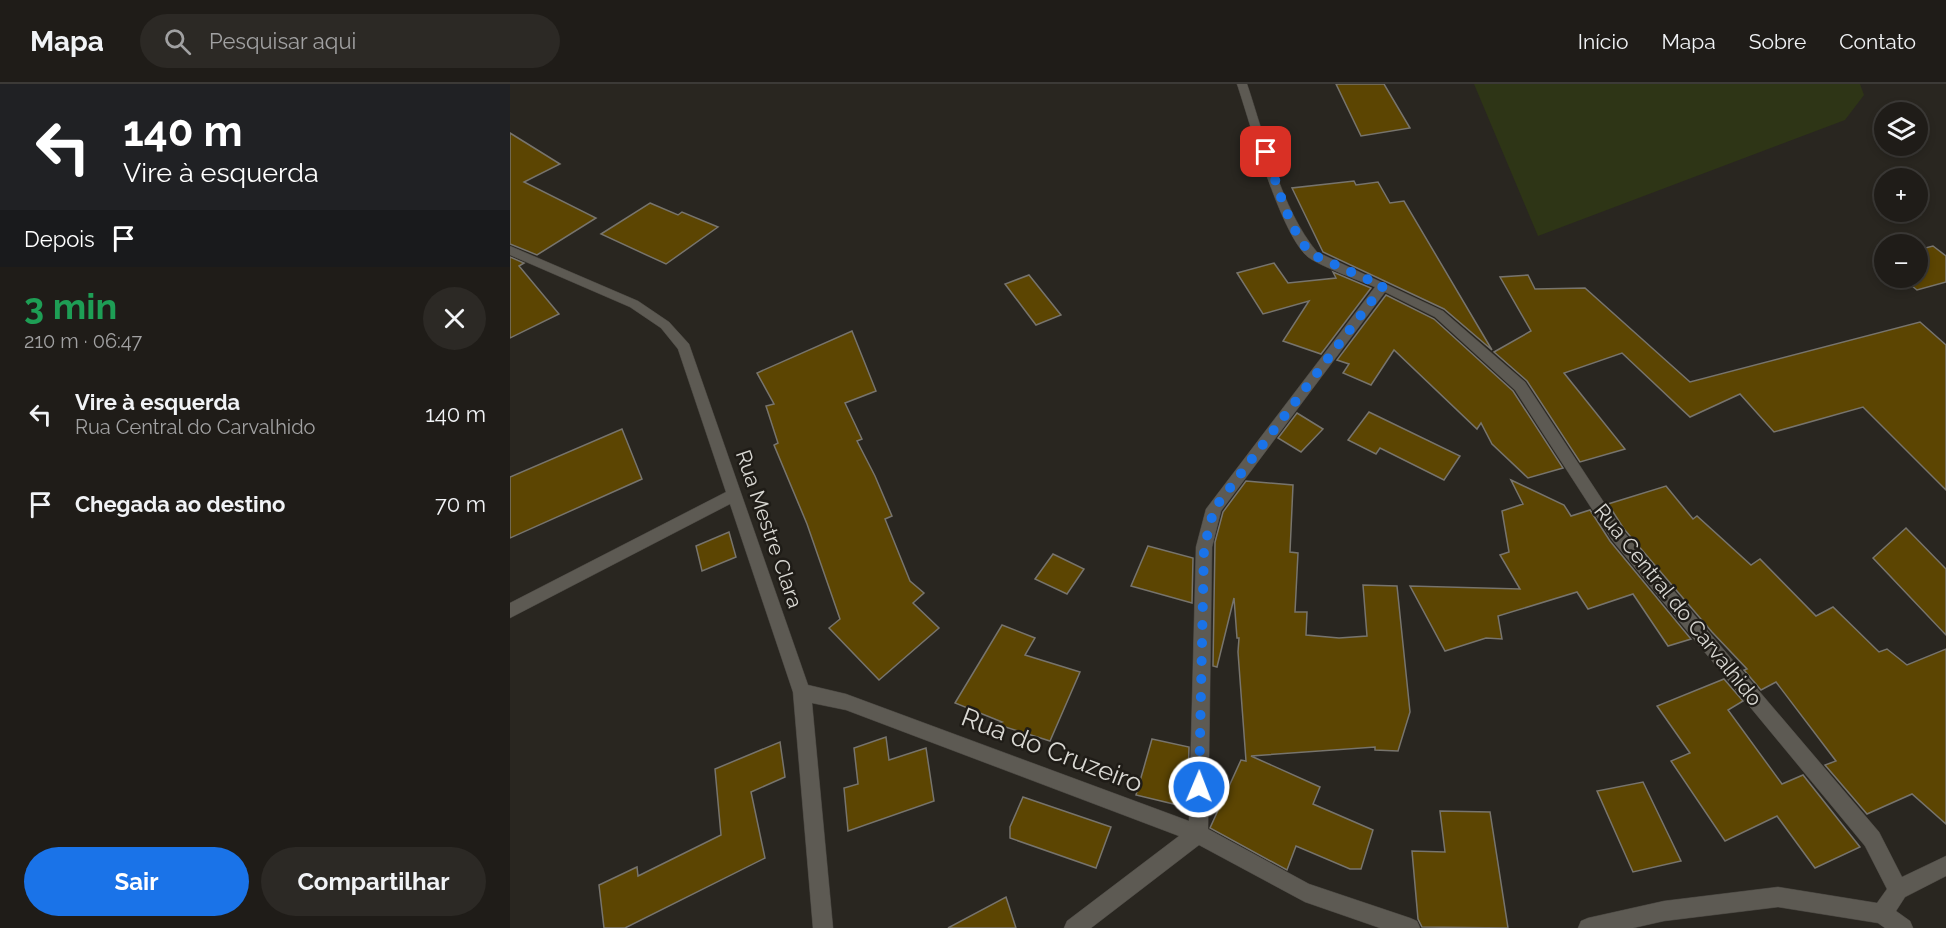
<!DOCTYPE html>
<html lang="pt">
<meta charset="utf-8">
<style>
body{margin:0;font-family:Raleway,sans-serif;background:#2c2925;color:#f1f3f6;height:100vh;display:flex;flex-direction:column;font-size:22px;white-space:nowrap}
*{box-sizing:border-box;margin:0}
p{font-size:20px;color:#a1a1a2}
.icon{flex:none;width:33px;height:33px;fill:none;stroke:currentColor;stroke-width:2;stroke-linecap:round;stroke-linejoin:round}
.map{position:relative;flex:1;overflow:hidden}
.drawer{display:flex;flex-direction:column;background:#1f1c18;width:510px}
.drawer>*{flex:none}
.hud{background:#202124;color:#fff;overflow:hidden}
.buttons{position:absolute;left:1364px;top:18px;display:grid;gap:12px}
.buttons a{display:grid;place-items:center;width:54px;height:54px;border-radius:50%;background:#1f1c18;box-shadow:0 3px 9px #0003,0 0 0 2px #3c3a37;font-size:30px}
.pin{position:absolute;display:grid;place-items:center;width:51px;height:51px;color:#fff;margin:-26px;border-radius:12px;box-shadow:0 3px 9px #0006}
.me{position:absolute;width:66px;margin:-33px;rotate:1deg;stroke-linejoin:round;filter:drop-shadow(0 0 4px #0008)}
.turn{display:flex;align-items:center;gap:21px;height:126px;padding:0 24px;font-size:27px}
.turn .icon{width:78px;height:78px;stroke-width:2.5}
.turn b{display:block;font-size:42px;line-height:51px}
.then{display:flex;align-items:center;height:57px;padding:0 24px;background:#0003;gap:12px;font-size:22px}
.round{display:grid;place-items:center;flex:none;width:63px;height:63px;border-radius:32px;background:#2c2925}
.summary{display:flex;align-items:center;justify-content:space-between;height:102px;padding:0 24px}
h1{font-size:36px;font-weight:700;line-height:45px;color:#1e9e55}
.action{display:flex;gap:12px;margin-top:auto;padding:12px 24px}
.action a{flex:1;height:69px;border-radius:36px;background:#1a73e8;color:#fff;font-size:24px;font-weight:700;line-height:69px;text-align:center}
.action a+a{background:#2c2925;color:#f1f3f6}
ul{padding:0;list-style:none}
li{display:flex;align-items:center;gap:18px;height:90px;padding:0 24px}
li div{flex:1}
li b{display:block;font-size:22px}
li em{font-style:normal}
header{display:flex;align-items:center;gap:36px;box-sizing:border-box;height:84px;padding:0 30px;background:#1f1c18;border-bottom:2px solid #3c3a37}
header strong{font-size:28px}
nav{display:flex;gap:33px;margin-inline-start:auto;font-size:21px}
.search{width:420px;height:54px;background:#2c2925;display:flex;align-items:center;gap:15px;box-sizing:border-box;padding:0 21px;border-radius:33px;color:#a1a1a2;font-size:22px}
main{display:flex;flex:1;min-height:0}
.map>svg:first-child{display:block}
</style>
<header>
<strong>Mapa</strong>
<div class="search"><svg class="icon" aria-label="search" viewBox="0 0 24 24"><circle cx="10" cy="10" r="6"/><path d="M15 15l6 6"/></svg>Pesquisar aqui</div>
<nav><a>Início</a><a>Mapa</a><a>Sobre</a><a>Contato</a></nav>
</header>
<main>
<section class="drawer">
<div class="hud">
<div class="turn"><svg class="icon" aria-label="left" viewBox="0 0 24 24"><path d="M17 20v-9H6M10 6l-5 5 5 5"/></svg><div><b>140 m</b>Vire à esquerda</div></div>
<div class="then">Depois<svg class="icon" aria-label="arrive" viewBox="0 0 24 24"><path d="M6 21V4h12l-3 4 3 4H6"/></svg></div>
</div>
<div class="summary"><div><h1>3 min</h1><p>210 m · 06:47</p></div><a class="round"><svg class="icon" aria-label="close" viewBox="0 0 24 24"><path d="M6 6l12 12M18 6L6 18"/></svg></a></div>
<ul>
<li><svg class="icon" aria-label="left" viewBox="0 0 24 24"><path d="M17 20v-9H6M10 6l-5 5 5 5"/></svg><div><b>Vire à esquerda</b><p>Rua Central do Carvalhido</p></div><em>140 m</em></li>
<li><svg class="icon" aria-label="arrive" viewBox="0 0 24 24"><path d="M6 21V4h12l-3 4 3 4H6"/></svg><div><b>Chegada ao destino</b></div><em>70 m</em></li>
</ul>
<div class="action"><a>Sair</a><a>Compartilhar</a></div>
</section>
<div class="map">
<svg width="1436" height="844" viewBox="0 0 1436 844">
<rect width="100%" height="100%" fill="#292620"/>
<!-- green -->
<polygon fill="#2e3516" points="964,0 1350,0 1354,11 1335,36 1028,152"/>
<!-- building -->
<g fill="#5c4502" stroke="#77746d" stroke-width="1.5">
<polygon points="826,0 874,0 900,44 851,52"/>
<polygon points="0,49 50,80 14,98 86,134 27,171 0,160"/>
<polygon points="844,97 846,101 868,98 880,119 894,117 982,266 934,225 813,168 782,104"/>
<polygon points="140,119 168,131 172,128 208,143 156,180 91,150"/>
<polygon points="1423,162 1436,172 1436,198 1407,206 1392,194 1407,194 1407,166"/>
<polygon points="0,173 14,179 9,182 49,230 0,254"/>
<polygon points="764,179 778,199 826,194 823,188 861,204 811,270 773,257 799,217 753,230 727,189"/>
<polygon points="519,191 551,231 526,241 495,200"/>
<polygon points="1018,191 1025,205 1075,204 1180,298 1410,238 1436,261 1436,406 1353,323 1264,348 1230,310 1180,333 1112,269 1054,289 1115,365 1070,378 1017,297 984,268 1021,247 990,193"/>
<polygon points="876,211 924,235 1003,307 1053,384 1018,394 982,360 971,339 967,345 884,266 861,301 833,289 839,280 827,276"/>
<polygon points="342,247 366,307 335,319 352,355 347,357 365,392 382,432 375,435 400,497 414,509 403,519 429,544 369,596 319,544 330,535 297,440 264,361 268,359 256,322 264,320 247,289"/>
<polygon points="859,328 950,372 934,396 870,364 866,370 838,356"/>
<polygon points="787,329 813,345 791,368 768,354"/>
<polygon points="112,345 132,395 0,454 0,393"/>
<polygon points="1001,396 1054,421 1061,432 1080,426 1100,457 1181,555 1158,562 1123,510 1078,525 1067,508 988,532 992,555 976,554 935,567 900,502 1010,505 990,471 999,468 992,427 1013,420"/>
<polygon points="736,397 783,401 780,468 788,469 785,528 797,528 796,551 829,554 857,552 853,501 887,502 900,628 888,667 865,666 865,663 741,672 810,703 803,720 863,746 851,785 840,785 786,762 777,786 700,744 731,676 736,677 728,568 729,554 727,554 724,514 707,583 703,582 705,458 713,428"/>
<polygon points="1156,402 1183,435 1187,432 1241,481 1250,475 1306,532 1323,523 1369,568 1377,565 1397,581 1436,565 1436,740 1402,710 1357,730 1315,681 1326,677 1266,598 1251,606 1234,586 1237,585 1202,548 1114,445 1098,420"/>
<polygon points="1396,444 1436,485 1436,551 1363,474"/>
<polygon points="219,448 226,473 192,487 186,462"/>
<polygon points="638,462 683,474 682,519 621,502"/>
<polygon points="543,470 574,485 557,510 525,495"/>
<polygon points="492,541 525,554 515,571 570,588 540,657 486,640 492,638 445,619"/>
<polygon points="1214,595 1233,617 1218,626 1272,700 1293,691 1350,763 1305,784 1267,732 1215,757 1161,677 1180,669 1147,622"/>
<polygon points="376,653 379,676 416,664 424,717 338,747 334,704 348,700 344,664"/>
<polygon points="642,655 679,663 678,698 672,722 626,711"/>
<polygon points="270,658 275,693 241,708 255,774 115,844 94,844 89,801 127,783 128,792 211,751 205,685"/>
<polygon points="1133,698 1171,777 1123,788 1087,707"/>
<polygon points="513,713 601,743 586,784 500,754 500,743"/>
<polygon points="930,727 980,728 998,844 912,843 908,835 902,767 935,768"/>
<polygon points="496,813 506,844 438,844"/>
</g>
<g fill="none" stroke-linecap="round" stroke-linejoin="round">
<!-- minor casing -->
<g stroke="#46433e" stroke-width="1">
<path id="minor" d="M727 0H737C755 53 771 125 807 168L933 227 1015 298 1112 446 1369 748 1392 793 1436 772V792L1395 813 1386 827 1400 837 1403 844H1375L1368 839 1268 823 1154 837 1123 844H1068L1071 837 1078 834 1154 817 1268 803 1367 819 1377 805 1355 762 1102 456 1005 306 925 233 875 208 711 427 702 463 698 745 799 800 900 834 907 837 910 844H870L795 818 689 761 581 844H554L557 837 669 752 336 626 302 619 323 844H303L283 608 220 420 0 534V519L216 408 168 265 151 244 120 223 0 171V162L128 217 159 238 179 260 298 601 336 610 679 737 686 463 696 425 865 203C850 197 810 182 798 173 770 150 740 38 727 0Z"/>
</g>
<!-- minor -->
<use href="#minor" fill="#5d5a53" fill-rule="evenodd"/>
</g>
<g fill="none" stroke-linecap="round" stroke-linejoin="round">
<!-- route -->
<path stroke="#1a73e8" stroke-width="10" stroke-dasharray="0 18" d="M689 703 694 464 704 425 873 202 803 171C780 151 766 97 756 68"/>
</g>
<g text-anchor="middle" stroke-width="5" stroke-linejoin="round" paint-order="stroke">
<!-- street labels -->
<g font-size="21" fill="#d9d8d3" stroke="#1f1c17">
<text transform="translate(259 445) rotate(71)" y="7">Rua Mestre Clara</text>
<text transform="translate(1168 521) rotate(51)" y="7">Rua Central do Carvalhido</text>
</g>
<!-- near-street labels -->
<g font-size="26" fill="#d9d8d3" stroke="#1f1c17">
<text transform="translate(542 666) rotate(21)" y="9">Rua do Cruzeiro</text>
</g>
</g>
</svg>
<div class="buttons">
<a><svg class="icon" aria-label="layers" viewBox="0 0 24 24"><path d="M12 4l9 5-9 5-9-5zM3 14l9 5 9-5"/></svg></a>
<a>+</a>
<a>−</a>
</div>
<div class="pin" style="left:756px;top:68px;background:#d93025"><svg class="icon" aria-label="arrive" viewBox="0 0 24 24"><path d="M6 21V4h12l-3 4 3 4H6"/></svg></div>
<svg class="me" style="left:689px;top:703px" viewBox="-20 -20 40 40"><circle r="17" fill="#1a73e8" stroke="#fff" stroke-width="3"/><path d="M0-11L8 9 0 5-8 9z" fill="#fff"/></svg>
</div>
</main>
